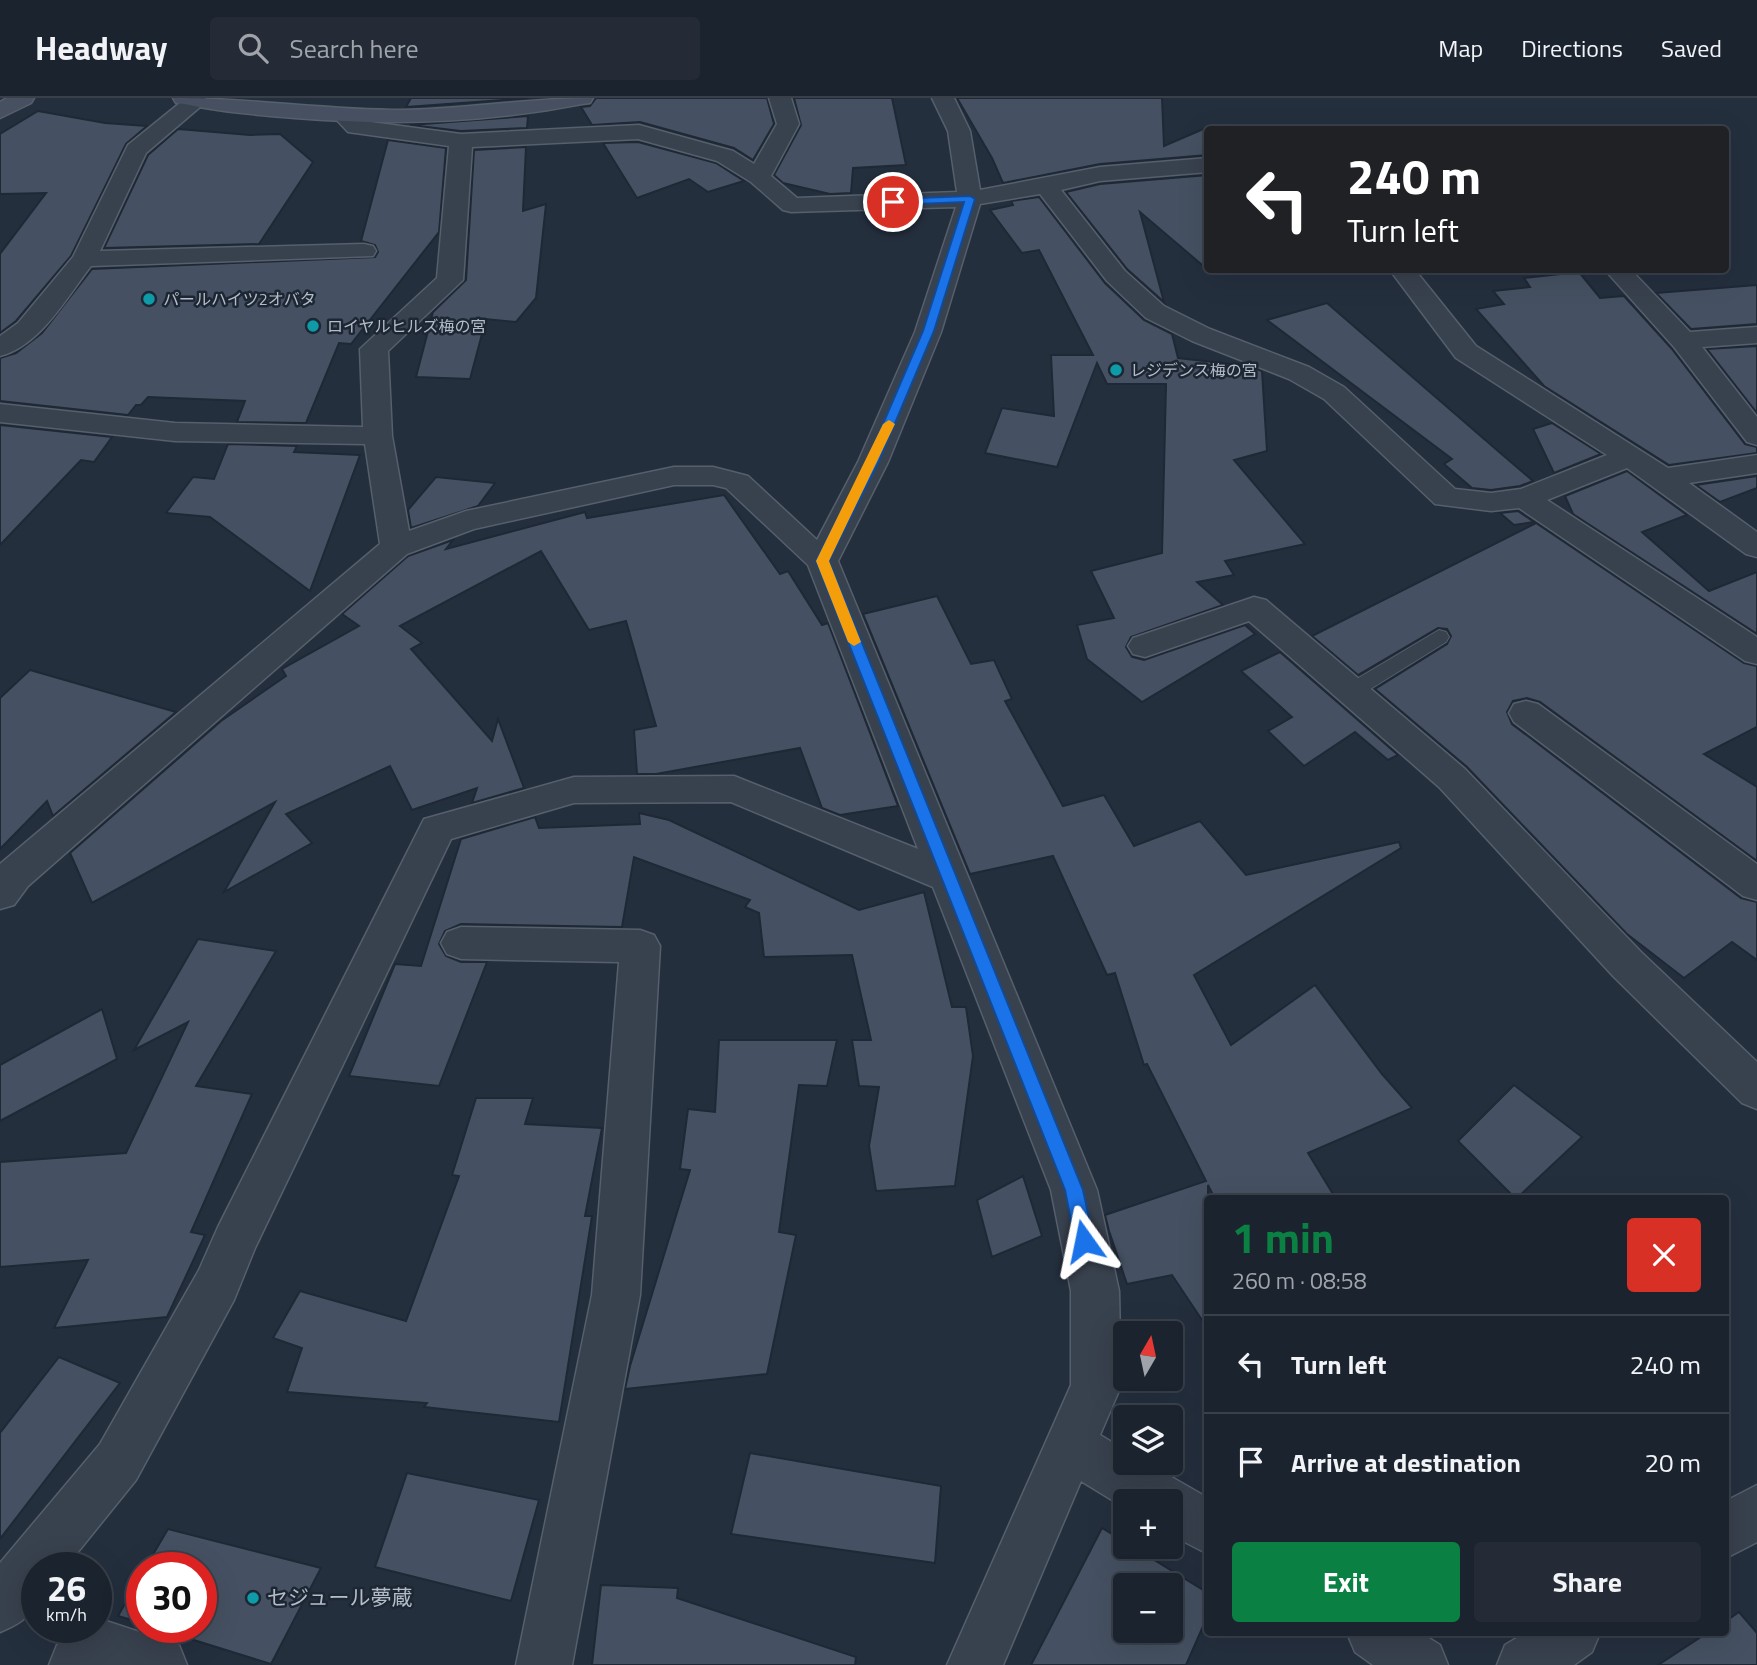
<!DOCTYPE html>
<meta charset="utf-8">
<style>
body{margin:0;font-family:"Titillium Web","Noto Sans JP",sans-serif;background:#242b36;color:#f1f3f6;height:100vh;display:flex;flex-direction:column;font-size:26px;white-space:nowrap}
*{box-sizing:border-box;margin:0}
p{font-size:23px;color:#a0a4aa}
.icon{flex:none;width:38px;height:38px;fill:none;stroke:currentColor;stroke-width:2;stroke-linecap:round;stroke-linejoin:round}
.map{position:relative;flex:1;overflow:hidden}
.drawer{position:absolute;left:1204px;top:1097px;width:525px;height:441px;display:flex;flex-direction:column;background:#1b232e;border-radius:7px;box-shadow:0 7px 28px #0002,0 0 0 2px #39404a}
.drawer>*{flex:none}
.banner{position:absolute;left:1204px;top:28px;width:525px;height:147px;border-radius:7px;box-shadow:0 7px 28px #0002,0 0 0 2px #39404a;background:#202124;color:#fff;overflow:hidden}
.needle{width:46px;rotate:9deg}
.controls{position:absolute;left:1113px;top:1223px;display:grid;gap:14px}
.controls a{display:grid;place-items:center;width:70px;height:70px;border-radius:7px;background:#1b232e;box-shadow:0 7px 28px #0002,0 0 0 2px #39404a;font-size:35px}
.speed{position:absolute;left:21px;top:1454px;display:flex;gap:14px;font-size:35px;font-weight:700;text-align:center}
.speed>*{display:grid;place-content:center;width:91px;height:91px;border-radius:50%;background:#1b232e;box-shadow:0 7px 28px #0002,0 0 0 2px #39404a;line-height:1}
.speed small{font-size:18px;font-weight:400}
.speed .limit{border:10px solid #d22;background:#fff;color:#111}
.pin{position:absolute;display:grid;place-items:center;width:60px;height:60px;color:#fff;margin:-30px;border:4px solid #fff;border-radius:50%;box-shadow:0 2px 7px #0007}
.me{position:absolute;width:77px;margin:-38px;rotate:348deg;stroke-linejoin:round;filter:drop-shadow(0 0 5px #0008)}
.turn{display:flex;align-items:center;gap:24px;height:147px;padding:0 28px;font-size:32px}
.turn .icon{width:91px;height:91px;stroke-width:2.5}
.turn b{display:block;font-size:49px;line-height:60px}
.round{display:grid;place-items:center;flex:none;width:74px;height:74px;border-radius:7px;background:#242b36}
.head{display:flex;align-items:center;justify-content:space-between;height:119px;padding:0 28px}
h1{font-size:42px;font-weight:700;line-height:52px;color:#0b8043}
.action{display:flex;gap:14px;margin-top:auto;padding:14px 28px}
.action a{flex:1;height:80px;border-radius:7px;background:#0b8043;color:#fff;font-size:28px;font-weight:700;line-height:80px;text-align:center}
.action a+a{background:#242b36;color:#f1f3f6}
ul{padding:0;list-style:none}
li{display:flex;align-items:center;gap:21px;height:98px;padding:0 28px;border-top:2px solid #39404a}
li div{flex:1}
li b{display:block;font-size:26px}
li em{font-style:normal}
header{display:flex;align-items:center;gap:42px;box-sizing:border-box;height:98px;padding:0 35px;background:#1b232e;border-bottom:2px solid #39404a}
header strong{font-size:33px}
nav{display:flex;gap:38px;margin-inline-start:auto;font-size:24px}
.search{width:490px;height:63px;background:#242b36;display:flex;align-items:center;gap:18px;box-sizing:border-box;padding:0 24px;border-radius:7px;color:#a0a4aa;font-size:26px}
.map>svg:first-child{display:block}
</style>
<header>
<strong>Headway</strong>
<div class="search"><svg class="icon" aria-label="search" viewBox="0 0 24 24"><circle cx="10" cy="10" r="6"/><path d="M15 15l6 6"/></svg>Search here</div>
<nav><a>Map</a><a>Directions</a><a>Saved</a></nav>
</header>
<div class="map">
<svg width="1757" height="1567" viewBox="0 0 1757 1567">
<rect width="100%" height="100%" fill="#242f3e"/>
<!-- building -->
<g fill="#455162" stroke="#1f2835" stroke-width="2" fill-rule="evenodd">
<polygon points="411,0 529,0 406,9"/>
<polygon points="596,0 767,0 774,26 753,62 734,50 640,24 592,27 581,9 590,8"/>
<polygon points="794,0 892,0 906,67 853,70 851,95 830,96 783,85 774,77 801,27"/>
<polygon points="957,0 1162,0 1164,48 1208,29 1208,57 1100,66 1003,85 992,60"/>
<polygon points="38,13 105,25 147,28 126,46 71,158 16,223 0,235 0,156 46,95 0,96 0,36"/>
<polygon points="528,18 527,30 461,33 410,27"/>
<polygon points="178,31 250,37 280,36 313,64 259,146 104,150 148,57"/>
<polygon points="388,42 446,50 439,134 351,246 339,245 306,325 237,324 245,303 148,299 141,307 136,307 128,317 0,303 0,260 16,255 42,235 92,171 375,159 378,154 375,147 361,143"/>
<polygon points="638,44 716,65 744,83 708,94 689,81 637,100 603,45"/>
<polygon points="526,49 523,113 546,106 536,200 516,224 486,221 470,281 416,279 433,214 466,182 474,52"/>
<polygon points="1208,77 1208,172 1140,114 1164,204 1127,171 1066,94 1100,86"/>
<polygon points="1039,99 1105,185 1144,222 1172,236 1178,260 1249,268 1262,273 1267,353 1234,362 1305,446 1225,463 1234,477 1197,484 1223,507 1131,539 1126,549 1132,559 1144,562 1245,527 1255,536 1142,604 1087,561 1077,527 1114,520 1091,473 1162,455 1166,286 1107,286 1097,265 1057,369 985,355 1002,310 1054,318 1051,257 1093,257 1039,152 1022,155 990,112 1013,107 1011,103"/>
<polygon points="1579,174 1600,200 1624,198 1672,251 1745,346 1757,349 1757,355 1669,367 1544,288 1476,211 1504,206 1493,193 1530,189 1524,180"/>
<polygon points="1757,187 1757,226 1691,231 1656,195"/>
<polygon points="1327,205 1498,353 1533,383 1520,388 1491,392 1472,390 1444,366 1452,361 1267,222"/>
<polygon points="1757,248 1757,315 1707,251"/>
<polygon points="1552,325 1601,356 1554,375 1533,331"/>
<polygon points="0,327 112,339 94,364 81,362 0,447"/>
<polygon points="228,346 297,348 294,354 360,357 310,493 210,419 166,415 193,379 214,381"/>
<polygon points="1627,373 1687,417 1642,434 1709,493 1757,474 1757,536 1573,416 1565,398"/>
<polygon points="1757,378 1757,390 1720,404 1696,387"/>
<polygon points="436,379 495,385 478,408 411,430 408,412"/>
<polygon points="724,397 780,476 788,473 822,527 828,525 898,708 840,717 822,710 800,650 656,676 637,676 634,632 656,628 626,523 589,532 541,453 400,528 422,545 411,551 492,643 498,621 524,690 472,705 477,690 412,712 390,668 286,716 312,745 224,794 275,704 92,805 70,755 221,623 286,578 282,571 359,528 342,516 408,458 453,442 446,451 585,414 587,420"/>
<polygon points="1518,413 1534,424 1514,427 1500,415"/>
<polygon points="1536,425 1744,565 1757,568 1757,629 1704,656 1757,689 1757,763 1540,604 1527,600 1513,603 1507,614 1512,626 1741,800 1757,804 1757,862 1732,844 1684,880 1627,836 1467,669 1375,591 1447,546 1451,538 1447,531 1438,530 1358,577 1312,538"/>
<polygon points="937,498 971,566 994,562 1012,601 1005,603 1063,708 1104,697 1134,748 1200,723 1246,777 1399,744 1401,750 1194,877 1231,947 1315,887 1382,976 1412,1010 1308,1055 1336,1101 1215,1101 1208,1087 1208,1231 1172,1177 1127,1186 1109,1133 1105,1117 1206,1083 1147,966 1144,967 1115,875 1107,877 1053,758 970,776 863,516"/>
<polygon points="1280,554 1398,657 1388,662 1355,634 1304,668 1268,633 1292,619 1241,573"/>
<polygon points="30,572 176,614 53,718 47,703 0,751 0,600"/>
<polygon points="639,715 669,722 859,812 924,794 952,909 966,909 973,958 955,1088 876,1093 869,1048 879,989 859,988 852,942 871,942 852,857 764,859 759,815 745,809 750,802 634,759 622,829 461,826 445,833 439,846 446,858 461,864 487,864 439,988 349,978 395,866 421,868 461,741 535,719 539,730 640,726"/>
<polygon points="198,841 276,853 196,988 252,996 191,1134 205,1137 167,1219 54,1230 88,1162 0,1169 0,1064 126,1055 188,924 134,952"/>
<polygon points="102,911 117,961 0,1023 0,967"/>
<polygon points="719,942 837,942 827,988 799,987 779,1134 796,1137 767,1276 625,1291 630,1268 690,1072 680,1071 688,1011 715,1014"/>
<polygon points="1514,987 1582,1039 1516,1101 1458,1043"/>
<polygon points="476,1000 533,1000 525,1026 602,1030 585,1118 592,1118 559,1324 424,1309 427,1305 287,1294 302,1250 273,1240 300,1193 406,1223 459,1078 452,1077"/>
<polygon points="1023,1078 1042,1138 992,1159 977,1102"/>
<polygon points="59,1259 120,1285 0,1441 0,1335"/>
<polygon points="750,1355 941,1388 935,1465 731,1436"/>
<polygon points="407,1375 539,1402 511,1503 375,1469"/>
<path d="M1102 1430 1125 1444V1449H1133L1208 1495V1517L1186 1567H1031ZM1125 1488H1171V1533H1125Z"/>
<polygon points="168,1431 321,1470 271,1566 155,1530 201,1530 201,1470 145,1470"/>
<polygon points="142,1476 142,1525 118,1518"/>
<polygon points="601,1487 678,1490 677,1500 856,1559 855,1567 592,1567"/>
<polygon points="1739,1514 1757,1535 1757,1567 1658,1567 1707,1535 1726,1535 1726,1523"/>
</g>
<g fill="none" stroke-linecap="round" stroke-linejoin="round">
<!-- lane casing -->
<g stroke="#565f6c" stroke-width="2">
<polygon id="lane" points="1439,532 1446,534 1449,539 1446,544 1359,598 1345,598 1342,593 1345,588"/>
</g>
<!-- street casing -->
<g stroke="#565f6c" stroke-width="3">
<g id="street">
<path d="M186 0H205L207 3 146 55 100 153 364 146 373 148 376 153 373 158 91 168C67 199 40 248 0 258V238L18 225 73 159 128 47Z"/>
<path d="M769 0H791L799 26 771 78 797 100 957 94 948 33 932 0H954L970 33 980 92 1100 69 1208 60V74L1100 83 1061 92 1125 173 1164 208 1210 231 1309 269 1344 289 1455 391 1491 395 1521 391 1607 357 1456 260 1390 172H1415L1476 248 1668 370 1757 357V375L1689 385 1757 434V459L1746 456 1627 370 1547 402 1757 539V566L1745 563 1519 410 1491 413 1435 406 1324 301 1289 281 1192 243 1146 220 1107 183 1040 96 980 106 941 234 888 364 838 463 1097 1092 1119 1193 1121 1288 1100 1337 1125 1352V1365H1147L1208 1400V1456L1171 1437V1404H1125V1410L1081 1383 1003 1567H947L1071 1287V1193L1051 1092 933 789 731 704 574 705 451 741 255 1150 234 1202 136 1382 65 1470H37C37 1507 37 1519 0 1534V1465L100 1346 199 1172 218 1129 424 721 574 679 734 678 918 751 808 467 726 390 713 387H674L474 431 407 456 28 788 14 807 0 811V766L380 446 365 346 175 343 0 324V306L175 325 363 329 360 251 437 180 449 48 348 34 333 18 336 13H352L363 23 461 36 639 27 733 53 754 66 777 26ZM638 41 717 63 751 84 783 112 791 114 956 109 915 234 858 364 817 442 748 378 713 369H674L466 413 409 433 392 338 388 253 463 182 472 49Z"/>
<polygon points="1605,172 1631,172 1690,234 1757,229 1757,245 1702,249 1757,319 1757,347 1747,344 1674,249"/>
<polygon points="1254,499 1266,502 1465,671 1641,854 1757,964 1757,1011 1742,1005 1613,878 1439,689 1249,523 1145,559 1133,556 1128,548 1133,540"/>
<polygon points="1526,603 1538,606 1757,766 1757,802 1743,798 1514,624 1509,615 1514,606"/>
<polygon points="461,829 640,832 654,837 660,848 640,1197 572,1567 516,1567 592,1197 619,864 461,861 447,856 441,845 447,834"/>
<polygon points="1757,1387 1757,1444 1726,1460 1726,1403"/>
<polygon points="106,1523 179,1547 187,1567 49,1567 57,1547"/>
<polygon points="1347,1535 1421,1535 1440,1547 1448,1567 1373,1567 1355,1554"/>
<polygon points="1525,1535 1600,1535 1592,1554 1574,1567 1497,1567 1505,1547"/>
</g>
</g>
<!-- secondary casing -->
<g stroke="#565f6c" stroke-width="3">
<g id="secondary">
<polygon points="7,0 34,0 31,5 0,20 0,4"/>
<path d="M173 0C250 0 325 12 402 12 466 11 529 0 593 0L590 5 582 6C486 25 392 28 295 20 258 17 221 14 184 6L176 5Z"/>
</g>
</g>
<!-- lane -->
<use href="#lane" fill="#38414e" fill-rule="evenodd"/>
<!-- street -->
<use href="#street" fill="#38414e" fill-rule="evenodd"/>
<!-- secondary -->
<use href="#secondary" fill="#465061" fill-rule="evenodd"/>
</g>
<!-- route -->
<polygon fill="#1a73e8" stroke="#114b97" stroke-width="2" points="970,98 975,101 934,233 879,363 829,463 1083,1092 1094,1143 1091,1149 1084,1152 1078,1149 1075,1143 1065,1092 816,463 867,363 923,233 964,104 893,107 888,104 893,101"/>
<!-- slow -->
<polygon fill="#f59e0b" points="889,322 895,326 829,463 861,544 854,548 848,544 816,463 883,326"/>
<!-- markers -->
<g fill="#0f9aa8" stroke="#1d2633" stroke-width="2.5">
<circle cx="149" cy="201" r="7"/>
<circle cx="313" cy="228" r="7"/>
<circle cx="1116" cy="272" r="7"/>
<circle cx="253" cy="1500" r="7"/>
</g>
<g text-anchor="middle" stroke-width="5" stroke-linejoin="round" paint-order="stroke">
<!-- far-poi labels -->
<g font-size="16" fill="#b4bcc9" stroke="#1d2633" text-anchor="start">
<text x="163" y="207">パールハイツ2オバタ</text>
<text x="327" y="234">ロイヤルヒルズ梅の宮</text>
<text x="1130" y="278">レジデンス梅の宮</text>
</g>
<!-- near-poi labels -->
<g font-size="21" fill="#b4bcc9" stroke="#1d2633" text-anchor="start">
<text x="267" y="1507">セジュール夢蔵</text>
</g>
</g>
</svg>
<div class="controls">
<a><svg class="needle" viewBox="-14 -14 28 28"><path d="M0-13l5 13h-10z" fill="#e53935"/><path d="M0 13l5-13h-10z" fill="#a0a4aa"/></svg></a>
<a><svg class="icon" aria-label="layers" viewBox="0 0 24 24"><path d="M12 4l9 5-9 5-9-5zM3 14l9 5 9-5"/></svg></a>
<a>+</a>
<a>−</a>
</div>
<div class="speed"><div>26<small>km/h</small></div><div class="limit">30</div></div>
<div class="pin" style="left:893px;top:104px;background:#d93025"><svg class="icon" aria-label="arrive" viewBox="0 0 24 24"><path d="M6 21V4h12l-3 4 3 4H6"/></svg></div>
<svg class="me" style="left:1084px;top:1143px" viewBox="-20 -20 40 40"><path d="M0-17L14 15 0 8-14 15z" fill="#1a73e8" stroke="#fff" stroke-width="4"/></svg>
<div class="banner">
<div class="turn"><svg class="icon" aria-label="left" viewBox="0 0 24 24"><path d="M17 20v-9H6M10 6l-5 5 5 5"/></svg><div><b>240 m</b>Turn left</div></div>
</div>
<section class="drawer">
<div class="head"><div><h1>1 min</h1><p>260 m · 08:58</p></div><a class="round" style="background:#d93025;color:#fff"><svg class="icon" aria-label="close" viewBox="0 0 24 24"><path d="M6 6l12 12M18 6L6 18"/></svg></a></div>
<ul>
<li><svg class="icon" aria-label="left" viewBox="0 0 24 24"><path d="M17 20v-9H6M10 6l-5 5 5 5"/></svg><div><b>Turn left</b></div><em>240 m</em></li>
<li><svg class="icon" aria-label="arrive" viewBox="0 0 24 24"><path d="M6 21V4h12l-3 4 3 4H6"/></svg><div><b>Arrive at destination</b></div><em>20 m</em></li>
</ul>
<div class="action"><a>Exit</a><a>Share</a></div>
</section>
</div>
